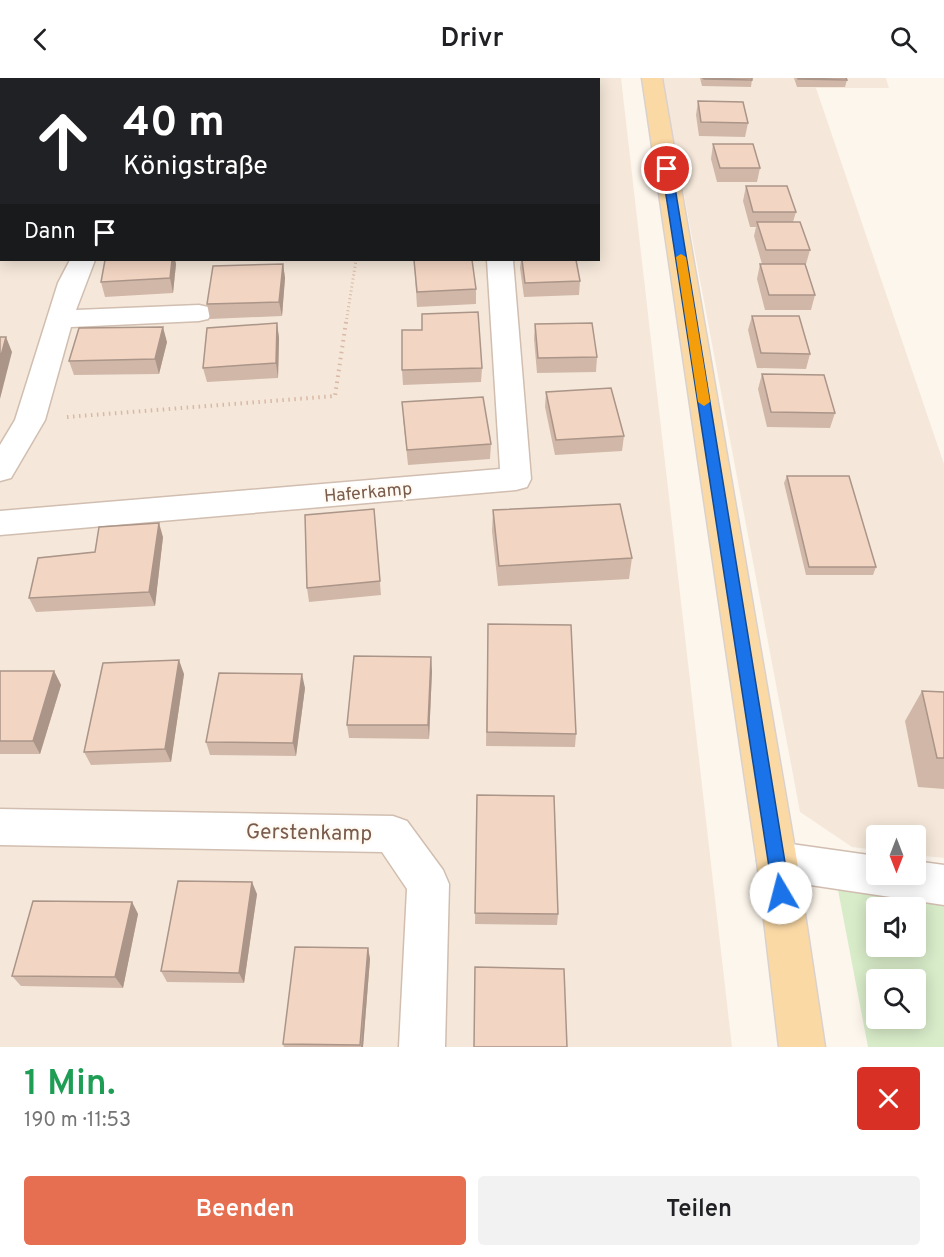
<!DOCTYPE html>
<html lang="de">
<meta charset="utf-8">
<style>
body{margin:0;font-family:Overpass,sans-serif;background:#f2f2f2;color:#202124;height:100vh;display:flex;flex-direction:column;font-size:22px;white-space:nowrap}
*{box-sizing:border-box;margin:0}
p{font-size:20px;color:#757577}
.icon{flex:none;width:33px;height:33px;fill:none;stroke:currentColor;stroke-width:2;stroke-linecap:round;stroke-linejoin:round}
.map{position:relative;height:969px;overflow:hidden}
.panel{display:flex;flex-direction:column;background:#fff;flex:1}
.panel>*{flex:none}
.guide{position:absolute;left:0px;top:0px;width:600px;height:183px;box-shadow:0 3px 15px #0003;background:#202124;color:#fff;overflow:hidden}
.needle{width:39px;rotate:180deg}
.buttons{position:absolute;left:866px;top:747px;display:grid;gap:12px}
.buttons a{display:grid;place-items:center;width:60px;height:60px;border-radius:6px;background:#fff;box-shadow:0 3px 15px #0003;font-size:30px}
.pin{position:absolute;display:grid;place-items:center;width:51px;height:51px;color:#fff;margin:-26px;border:3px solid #fff;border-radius:50%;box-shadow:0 2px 6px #0007}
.me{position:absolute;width:66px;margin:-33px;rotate:352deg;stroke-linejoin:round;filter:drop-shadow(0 0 4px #0008)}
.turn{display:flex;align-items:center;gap:21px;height:126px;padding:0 24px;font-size:27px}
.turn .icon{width:78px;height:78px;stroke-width:2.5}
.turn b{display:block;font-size:42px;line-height:51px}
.then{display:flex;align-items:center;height:57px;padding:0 24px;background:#0003;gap:12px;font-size:22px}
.round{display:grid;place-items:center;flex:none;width:63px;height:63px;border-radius:6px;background:#f2f2f2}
.overview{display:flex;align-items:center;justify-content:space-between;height:102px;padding:0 24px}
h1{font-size:36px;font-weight:600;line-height:45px;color:#1e9e55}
.primary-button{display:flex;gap:12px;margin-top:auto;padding:12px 24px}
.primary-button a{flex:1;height:69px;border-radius:6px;background:#e76f51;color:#fff;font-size:24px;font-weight:600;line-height:69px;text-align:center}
.primary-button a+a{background:#f2f2f2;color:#202124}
header{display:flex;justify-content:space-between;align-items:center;height:78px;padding:0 24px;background:#fff;font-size:27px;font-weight:600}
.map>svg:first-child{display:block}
</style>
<header><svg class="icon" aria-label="back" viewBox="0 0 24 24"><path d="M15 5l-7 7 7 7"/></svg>Drivr<svg class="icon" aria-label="search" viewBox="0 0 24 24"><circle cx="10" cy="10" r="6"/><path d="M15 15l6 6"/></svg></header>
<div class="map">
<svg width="944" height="969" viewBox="0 0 944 969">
<rect width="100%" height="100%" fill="#fdf6ec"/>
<!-- residential -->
<g fill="#f5e8da" fill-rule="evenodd">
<path d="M0 0H621L732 969H0ZM2 2H598V182H2Z"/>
<polygon points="662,0 886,0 889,10 816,10 944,386 944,780 915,777 915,758 876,758 876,772 852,769 800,734"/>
</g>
<!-- green -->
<path fill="#d8ecc9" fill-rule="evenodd" d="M834 791 944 807V969H868ZM876 830H915V868H876ZM876 902H915V940H876Z"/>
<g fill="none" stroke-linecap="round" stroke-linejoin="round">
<!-- minor casing -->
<g stroke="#d1beb0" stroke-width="3">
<g id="minor">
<polygon points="462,0 482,0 483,2 462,2"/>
<polygon points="70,182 95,182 76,232 199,227 208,229 212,235 208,241 199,243 71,249 45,342 11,400 0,403 0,367 15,342 58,205"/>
<polygon points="487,182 513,182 531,401 527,409 516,412 0,457 0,433 500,391"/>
<polygon points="0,731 393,738 407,743 443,792 449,806 445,969 399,969 407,811 382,774 0,767"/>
<polygon points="777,764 876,778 876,796 915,796 915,783 944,787 944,827 777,802 763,796 757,783 763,770"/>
</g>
</g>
<!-- major casing -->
<g stroke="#dad1cd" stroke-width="3">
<polygon id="major" points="642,0 662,0 797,783 825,969 779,969 757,783"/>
</g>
<!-- path-far1 -->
<g stroke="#d9b8a5" stroke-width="3" stroke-dasharray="1 3" stroke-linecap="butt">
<polyline points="110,0 118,2"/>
<polyline points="188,2 203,0"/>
<polyline points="346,245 356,182"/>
</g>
<!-- path -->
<polyline stroke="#d9b8a5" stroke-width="4" stroke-dasharray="1.5 4.5" stroke-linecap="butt" points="67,339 335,318 346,244"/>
<!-- minor -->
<use href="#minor" fill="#fff" fill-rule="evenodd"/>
<!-- major -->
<use href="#major" fill="#fbd9a5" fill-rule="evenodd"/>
</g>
<!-- wall -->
<g fill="#d1b7a8">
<rect x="514" y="0" width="68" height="2"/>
<polygon points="700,0 752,0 752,2 751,9 702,8"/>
<polygon points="794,0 846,0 847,2 845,9 797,9"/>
<polygon points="698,23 748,45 745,59 699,58 696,37"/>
<polygon points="713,66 760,90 757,104 717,104 711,81"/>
<polygon points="746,108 796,134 793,144 810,172 806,186 762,186 754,158 756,149 750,149 743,123"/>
<polygon points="2,129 2,161 1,161 0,133"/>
<polygon points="105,182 175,182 176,186 173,215 105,219 101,204"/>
<polygon points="414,182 476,211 476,226 417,229"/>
<polygon points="521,182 576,182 580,203 579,217 524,219 520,190"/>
<polygon points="283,186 285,200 282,238 210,241 207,226"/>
<polygon points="760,186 815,217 811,232 765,232 757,201"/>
<polygon points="752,238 810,276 806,291 757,290 748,252"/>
<polygon points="277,245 279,260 278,300 207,304 203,290"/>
<polygon points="535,246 597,279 596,294 537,295 534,261"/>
<polygon points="167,264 159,296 74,297 69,283"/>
<polygon points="482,290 481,304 403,307 402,292"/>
<polygon points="762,296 835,335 830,350 767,349 758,311"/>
<polygon points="546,314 624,358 622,373 555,377 545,329"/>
<polygon points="403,339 491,366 490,381 408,387"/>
<polygon points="787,398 876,489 873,497 806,497 784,405"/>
<polygon points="374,431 381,517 309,524 307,510"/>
<polygon points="493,432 632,480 629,501 498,508 492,453"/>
<polygon points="163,459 155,528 36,534 29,520 95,474"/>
<polygon points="488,546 576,656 575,669 486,668"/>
<polygon points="0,593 54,593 61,607 40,676 0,676"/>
<polygon points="432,593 429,661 349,660 347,647"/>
<polygon points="184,596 171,684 91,687 84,674"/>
<polygon points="305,610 296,678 210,677 206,664"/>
<polygon points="922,613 944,614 944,711 918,709 905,643"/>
<polygon points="477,717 558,836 557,847 475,846"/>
<polygon points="257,816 244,905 167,904 161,893"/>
<polygon points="132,824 138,836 123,910 21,908 12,898"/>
<polygon points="368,870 370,881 363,969 284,969 283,966"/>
</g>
<!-- shaded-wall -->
<g fill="#aa9588">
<polygon points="172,182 175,182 176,186 173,215 170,200"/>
<polygon points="283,186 285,200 282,238 279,224"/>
<polygon points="277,245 279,260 278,300 276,285"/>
<polygon points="163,249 167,264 159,296 155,281"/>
<polygon points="6,259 12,274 0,321 0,281"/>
<polygon points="159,445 163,459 155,528 149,514"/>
<polygon points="431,579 432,593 429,661 428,647"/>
<polygon points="179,582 184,596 171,684 165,671"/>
<polygon points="54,593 61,607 40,676 33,663"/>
<polygon points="302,596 305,610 296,678 293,665"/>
<polygon points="252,804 257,816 244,905 239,895"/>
<polygon points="132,824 138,836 123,910 115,899"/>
<polygon points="368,870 370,881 363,969 361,969"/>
</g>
<!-- building -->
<g fill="#f3d5c3" stroke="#aa9588" stroke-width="1.5">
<polygon points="307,0 353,0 354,2 294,1"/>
<polygon points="703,0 752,0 752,2 704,1"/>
<polygon points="798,0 846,0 847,2 798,1"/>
<polygon points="698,23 743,24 748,45 701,44"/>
<polygon points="713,66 753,66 760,90 720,90"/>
<polygon points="746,108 787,108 796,134 753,134"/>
<polygon points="2,129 2,146 0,146 0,133"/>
<polygon points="757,144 800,144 810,172 766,172"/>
<polygon points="105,182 172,182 170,200 101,204"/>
<polygon points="414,182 472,182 476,211 417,214"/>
<polygon points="522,182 576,182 580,203 525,205"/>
<polygon points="283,186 279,224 207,226 213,188"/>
<polygon points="760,186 805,186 815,217 769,217"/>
<polygon points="478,234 482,290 402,292 402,252 422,252 422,236"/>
<polygon points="752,238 799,238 810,276 761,275"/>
<polygon points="277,245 276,285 203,290 207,250"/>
<polygon points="592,245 597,279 538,280 535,246"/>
<polygon points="163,249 155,281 69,283 79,250"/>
<polygon points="0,259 6,259 0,281"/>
<polygon points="762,296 824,297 835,335 771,334"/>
<polygon points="611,310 624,358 556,362 546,314"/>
<polygon points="483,319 491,366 407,372 402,324"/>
<polygon points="787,398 849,398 876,489 809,489"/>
<polygon points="620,426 632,480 499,488 493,432"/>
<polygon points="374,431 380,503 307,510 305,437"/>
<polygon points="159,445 149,514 29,520 38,480 95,474 99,449"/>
<polygon points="488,546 571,547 576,656 487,654"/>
<polygon points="354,578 431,579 428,647 347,647"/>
<polygon points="179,582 165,671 84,674 103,585"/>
<polygon points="0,593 54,593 33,663 0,663"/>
<polygon points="219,595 302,596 293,665 206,664"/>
<polygon points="922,613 944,614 944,680 937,680"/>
<polygon points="477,717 554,718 558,836 475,835"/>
<polygon points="178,803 252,804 239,895 161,893"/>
<polygon points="33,823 132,824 115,899 12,898"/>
<polygon points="295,869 368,870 360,967 283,966"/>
<polygon points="475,889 564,891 567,969 474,969"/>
</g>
<!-- route -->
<polygon fill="#1a73e8" stroke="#114b97" stroke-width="1.5" points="667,88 672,91 790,815 787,821 781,823 775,821 773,815 662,91"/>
<!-- slow -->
<polygon fill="#f59e0b" points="681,176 686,179 710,324 704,328 698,324 676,179"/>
<g text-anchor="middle" stroke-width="4.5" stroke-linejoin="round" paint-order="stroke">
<!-- street labels -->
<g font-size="18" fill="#7a5c4d" stroke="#fffaf3">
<text transform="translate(368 414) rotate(-5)" y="6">Haferkamp</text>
</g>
<!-- near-street labels -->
<g font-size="21" fill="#7a5c4d" stroke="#fffaf3">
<text transform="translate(309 754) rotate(1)" y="7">Gerstenkamp</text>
</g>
</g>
</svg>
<div class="buttons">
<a><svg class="needle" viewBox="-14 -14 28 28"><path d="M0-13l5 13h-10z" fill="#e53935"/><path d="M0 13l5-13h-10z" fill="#757577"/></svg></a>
<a><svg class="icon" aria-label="sound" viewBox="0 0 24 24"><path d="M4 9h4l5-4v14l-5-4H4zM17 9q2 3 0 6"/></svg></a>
<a><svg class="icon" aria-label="search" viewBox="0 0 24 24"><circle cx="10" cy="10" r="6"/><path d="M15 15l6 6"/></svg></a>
</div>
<div class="pin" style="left:667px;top:91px;background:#d93025"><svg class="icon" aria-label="arrive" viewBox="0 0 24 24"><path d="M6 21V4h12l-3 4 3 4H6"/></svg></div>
<svg class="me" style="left:781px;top:815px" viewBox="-20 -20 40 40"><circle r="19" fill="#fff"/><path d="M0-13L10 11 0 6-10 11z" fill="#1a73e8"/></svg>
<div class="guide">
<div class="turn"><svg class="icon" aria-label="ahead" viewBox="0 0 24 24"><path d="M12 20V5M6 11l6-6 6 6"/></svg><div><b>40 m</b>Königstraße</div></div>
<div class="then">Dann<svg class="icon" aria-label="arrive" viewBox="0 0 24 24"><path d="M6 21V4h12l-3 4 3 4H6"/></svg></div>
</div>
</div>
<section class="panel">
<div class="overview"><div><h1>1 Min.</h1><p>190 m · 11:53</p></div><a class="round" style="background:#d93025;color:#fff"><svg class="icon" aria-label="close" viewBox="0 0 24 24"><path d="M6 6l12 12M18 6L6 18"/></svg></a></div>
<div class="primary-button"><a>Beenden</a><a>Teilen</a></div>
</section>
